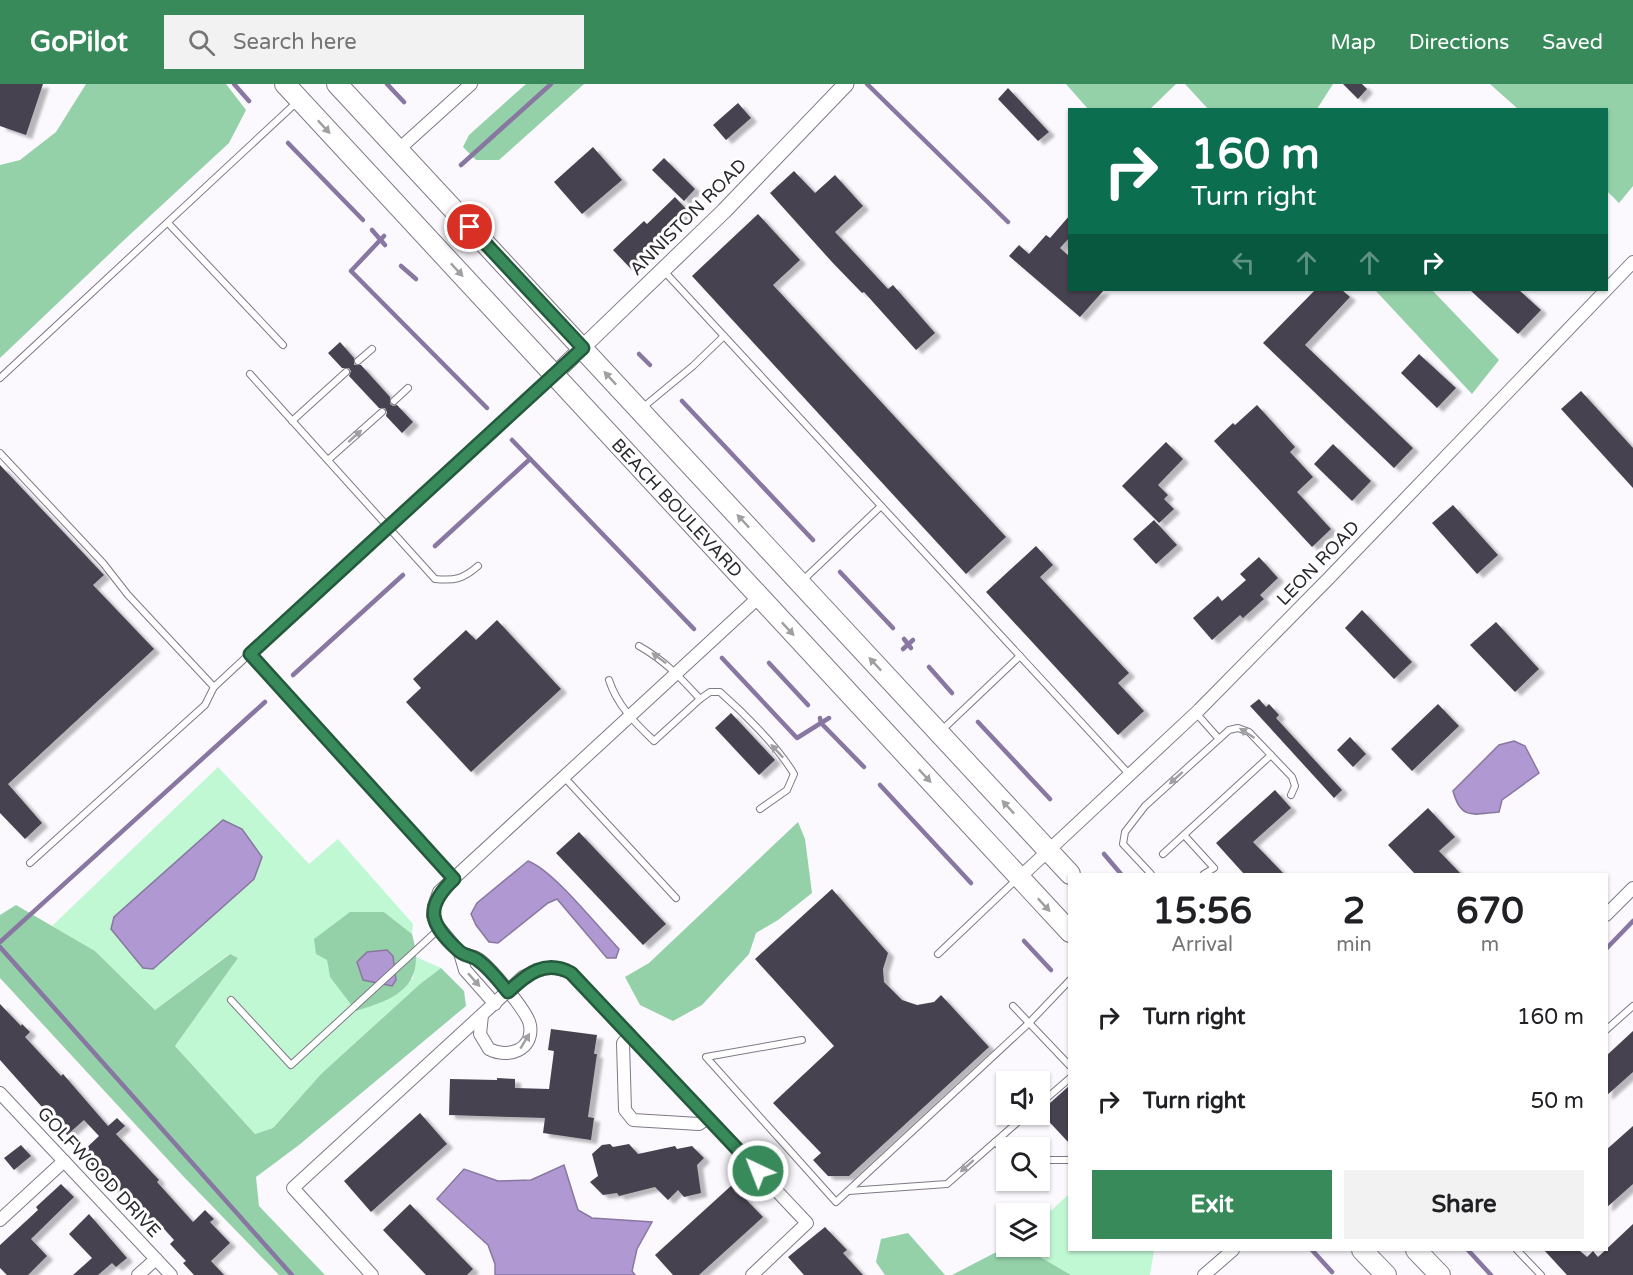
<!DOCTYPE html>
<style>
body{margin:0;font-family:"Varela Round",sans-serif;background:#f2f2f2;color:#202124;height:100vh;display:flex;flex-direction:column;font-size:22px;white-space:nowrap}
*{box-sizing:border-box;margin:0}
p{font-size:20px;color:#757577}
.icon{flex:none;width:33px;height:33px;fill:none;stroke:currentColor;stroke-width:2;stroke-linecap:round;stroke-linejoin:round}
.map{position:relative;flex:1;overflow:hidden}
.drawer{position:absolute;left:1068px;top:789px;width:540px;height:378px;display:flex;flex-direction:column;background:#fff;border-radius:0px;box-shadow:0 2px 4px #0004}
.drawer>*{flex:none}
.banner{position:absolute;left:1068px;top:24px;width:540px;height:183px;border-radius:0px;box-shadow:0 2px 4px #0004;background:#0b6e4f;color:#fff;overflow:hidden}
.buttons{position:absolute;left:996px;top:987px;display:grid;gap:12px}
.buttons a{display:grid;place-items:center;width:54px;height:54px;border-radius:0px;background:#fff;box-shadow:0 2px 4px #0004;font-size:30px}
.pin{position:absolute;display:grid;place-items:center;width:51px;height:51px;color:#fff;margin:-26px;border:3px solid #fff;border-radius:50%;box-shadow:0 2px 6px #0007}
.me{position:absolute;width:66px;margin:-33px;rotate:317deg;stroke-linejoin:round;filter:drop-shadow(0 0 4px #0008)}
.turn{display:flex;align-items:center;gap:21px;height:126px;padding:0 24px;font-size:27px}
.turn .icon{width:78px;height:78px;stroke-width:2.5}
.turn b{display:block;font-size:42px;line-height:51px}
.lanes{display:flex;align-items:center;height:57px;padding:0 24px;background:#0003;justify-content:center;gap:30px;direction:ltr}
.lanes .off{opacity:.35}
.eta{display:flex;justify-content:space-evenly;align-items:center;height:102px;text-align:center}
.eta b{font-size:36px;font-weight:700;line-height:42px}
.action{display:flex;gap:12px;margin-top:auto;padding:12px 24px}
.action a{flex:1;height:69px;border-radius:0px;background:#388a5b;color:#fff;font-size:24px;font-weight:700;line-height:69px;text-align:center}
.action a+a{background:#f2f2f2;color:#202124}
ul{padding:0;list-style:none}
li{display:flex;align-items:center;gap:18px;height:84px;padding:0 24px}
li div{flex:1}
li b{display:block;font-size:22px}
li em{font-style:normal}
header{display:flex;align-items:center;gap:36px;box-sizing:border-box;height:84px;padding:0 30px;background:#388a5b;color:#fff}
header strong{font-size:28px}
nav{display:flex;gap:33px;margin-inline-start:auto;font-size:21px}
.search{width:420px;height:54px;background:#f2f2f2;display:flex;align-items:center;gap:15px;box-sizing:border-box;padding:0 21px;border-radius:0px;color:#757577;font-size:22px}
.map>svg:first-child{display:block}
</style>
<header>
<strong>GoPilot</strong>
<div class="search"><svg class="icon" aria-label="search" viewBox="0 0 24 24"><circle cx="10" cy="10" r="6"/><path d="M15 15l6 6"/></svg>Search here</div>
<nav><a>Map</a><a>Directions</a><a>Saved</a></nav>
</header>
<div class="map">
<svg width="1633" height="1191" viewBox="0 0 1633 1191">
<defs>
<filter id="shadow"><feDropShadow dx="6" dy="4" stdDeviation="1.5" flood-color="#0004"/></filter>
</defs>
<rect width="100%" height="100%" fill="#fbf8fe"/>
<!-- green -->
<g fill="#c1f8d4">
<polygon points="218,683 309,780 338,755 413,840 412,850 384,828 327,876 330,893 413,895 416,873 441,884 420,900 321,990 273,1044 255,1050 175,962 238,874 229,870 155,926 95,867 52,842"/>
<polygon points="1069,1110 1070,1166 1154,1166 1150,1191 1071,1191 1023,1163 1040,1162 1040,1137"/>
</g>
<!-- forest -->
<g fill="#94d1a9">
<polygon points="86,0 226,0 246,26 229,59 123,157 0,274 0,81 20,76 56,48"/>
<polygon points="526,0 584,0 499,76 476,76 463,63 469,51"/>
<polygon points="1066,0 1176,0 1149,26 1088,25"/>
<polygon points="1185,0 1333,0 1317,25 1209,26"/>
<polygon points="1490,0 1633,0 1633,102 1619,119 1607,107 1606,26 1518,25"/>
<polygon points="1375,206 1432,206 1499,276 1472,310"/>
<polygon points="798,738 805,755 812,809 778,836 756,849 749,870 702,921 673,937 640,921 625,893 649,879"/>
<polygon points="16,821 95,867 155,926 230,870 238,874 175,962 255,1050 273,1044 321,990 420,900 441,884 464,907 466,922 299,1061 256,1093 259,1122 325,1191 279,1191 183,1092 0,894 0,831"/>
<path d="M350 828H384L412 850C414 858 416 866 416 873 417 909 384 918 356 927L330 893 327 876 316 870 314 855Z"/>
<polygon points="908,1149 945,1191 885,1191 876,1178 881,1155"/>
<polygon points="1008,1162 1023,1163 1071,1191 952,1191"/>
</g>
<!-- water -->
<g fill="#b099d2" stroke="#8877a1" stroke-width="1.5">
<path d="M1514 657 1525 662 1539 689 1502 716 1499 728C1474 730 1461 737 1453 707L1499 661Z"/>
<polygon points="223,736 242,745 262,773 254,795 153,885 143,884 111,845 114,833"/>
<path d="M528 777C553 786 598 843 619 865L616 874H607L557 815 548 819 498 859 489 858 476 841 471 830 477 819Z"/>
<polygon points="387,866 393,872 396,896 392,902 363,896 357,878 367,868"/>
<polygon points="564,1081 578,1126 592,1134 652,1138 637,1165 632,1187 635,1191 495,1191 495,1180 488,1161 437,1115 464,1085 498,1097 531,1096"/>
</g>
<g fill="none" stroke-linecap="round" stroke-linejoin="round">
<!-- stream -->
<g stroke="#8877a1" stroke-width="4.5">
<polyline points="234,0 249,17"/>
<polyline points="387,0 404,18"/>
<polyline points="867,0 1008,138"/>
<polyline points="288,59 363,136"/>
<polyline points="461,81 551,0"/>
<polyline points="372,146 385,161"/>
<polyline points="384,152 351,187 487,324"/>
<polyline points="401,182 416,195"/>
<polyline points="639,270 650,281"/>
<polyline points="682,317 813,456"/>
<polyline points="512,356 694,545"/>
<polyline points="435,462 530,375"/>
<polyline points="840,488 893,544"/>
<polyline points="904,555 911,564"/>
<polyline points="903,565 913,556"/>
<polyline points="722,574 797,654 829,634"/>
<polyline points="769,579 808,621"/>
<polyline points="929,583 952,609"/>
<polyline points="293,591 403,491"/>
<polyline points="820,634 821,639 864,683"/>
<polyline points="978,638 1050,715"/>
<polyline points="880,701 971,799"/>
<polyline points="1104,770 1121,790"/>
<polyline points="1024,857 1051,886"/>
<polyline points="0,858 265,618"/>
<polyline points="0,863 292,1191"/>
<polyline points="1606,865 1633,837"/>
<polyline points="1312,1166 1332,1188"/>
<polyline points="1468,1166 1491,1191"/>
</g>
</g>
<!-- building -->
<g fill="#47434f" filter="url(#shadow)">
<polygon points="0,0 43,0 26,51 0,42"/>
<polygon points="1343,0 1362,0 1367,5 1358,15"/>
<polygon points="1008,4 1049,48 1038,57 998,15"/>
<polygon points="738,19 751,34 726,56 713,41"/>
<polygon points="593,63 622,96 582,130 554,98"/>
<polygon points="664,74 695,105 684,117 652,86"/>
<polygon points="794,87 815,109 835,91 863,122 835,148 888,205 893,201 935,249 916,266 864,208 862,209 832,178 770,109"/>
<polygon points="675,113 688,127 660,153 663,157 632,186 613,166 644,137 647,140"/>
<polygon points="758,130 800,176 773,201 1006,453 966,490 692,192"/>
<polygon points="1070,131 1070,153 1060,164 1070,173 1070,206 1104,206 1080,233 1009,172 1019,161 1029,170 1046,151 1050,154"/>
<polygon points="1315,206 1342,206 1350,213 1305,261 1413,364 1394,384 1263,259"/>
<polygon points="1470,206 1519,206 1541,226 1518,250"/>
<polygon points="340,258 354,274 354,281 361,281 390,313 390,320 393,322 397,321 413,338 402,349 386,332 387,328 385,324 379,324 349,292 351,287 349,284 342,284 328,269"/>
<polygon points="1419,270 1456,304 1437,324 1401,289"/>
<polygon points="1581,307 1633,364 1633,404 1561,325"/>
<polygon points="1257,321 1295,363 1290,368 1313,393 1297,408 1331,445 1312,463 1214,357 1233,339 1235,341"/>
<polygon points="1166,358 1183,375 1158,401 1168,411 1164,415 1174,425 1159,439 1122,402"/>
<polygon points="1333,360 1371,397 1352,417 1314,380"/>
<polygon points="0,381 104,491 93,501 154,565 8,700 42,739 25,755 0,729"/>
<polygon points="1453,421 1498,471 1477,490 1432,439"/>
<polygon points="1154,436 1177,461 1156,480 1133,455"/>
<polygon points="1036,462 1053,481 1040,493 1129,589 1118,599 1144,627 1118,651 986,508"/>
<polygon points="1259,473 1278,494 1260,511 1264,515 1243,534 1240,531 1212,556 1193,534 1218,512 1222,517 1246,496 1240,490"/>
<polygon points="1362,526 1412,578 1394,595 1345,544"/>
<polygon points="497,536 561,605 471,688 406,618 421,604 413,595 466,546 476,556"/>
<polygon points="1496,538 1539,585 1515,608 1470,561"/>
<polygon points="1259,615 1266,623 1269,620 1279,631 1276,634 1342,706 1334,714 1250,622"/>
<polygon points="1438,620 1459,642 1412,687 1391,665"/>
<polygon points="731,629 775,676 759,691 715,644"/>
<polygon points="1350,653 1366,670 1353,683 1337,666"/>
<polygon points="1275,706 1291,724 1253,758 1284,790 1244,790 1216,759"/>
<polygon points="1428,724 1455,753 1439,767 1461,790 1415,790 1388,761"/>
<polygon points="579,748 666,840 643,861 556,769"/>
<polygon points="832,805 888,869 883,885 884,898 902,916 917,921 934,918 941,911 989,963 849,1092 828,1092 813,1076 821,1069 773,1019 834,962 755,875"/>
<polygon points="0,920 21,942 22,940 30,948 25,953 61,992 63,990 108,1042 117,1034 125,1042 116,1050 159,1096 157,1098 193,1138 205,1126 214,1135 210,1138 230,1159 211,1177 224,1191 194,1191 183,1179 186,1177 170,1160 174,1156 157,1137 153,1141 116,1102 113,1105 81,1069 99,1052 84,1036 67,1051 0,976"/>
<polygon points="551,945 597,951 594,970 597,970 588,1033 594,1034 591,1056 543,1049 545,1034 449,1031 450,995 497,996 497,994 515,995 515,1004 549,1005 554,967 548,966"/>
<polygon points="1633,947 1633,988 1606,1012 1606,972"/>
<polygon points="1070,1001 1070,1060 1040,1028"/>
<polygon points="420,1029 447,1060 371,1128 344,1097"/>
<polygon points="1633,1042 1633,1100 1606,1124 1606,1066"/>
<polygon points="610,1060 613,1063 629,1060 638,1070 675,1062 677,1065 692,1062 704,1074 697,1081 701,1109 684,1113 678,1106 668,1116 655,1103 619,1112 617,1109 603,1111 590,1098 598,1092 592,1070 602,1061"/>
<polygon points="21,1061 31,1072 14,1086 4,1074"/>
<polygon points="61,1100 74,1113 31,1155 47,1172 28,1191 7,1191 0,1184 0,1161 38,1126 36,1123"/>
<polygon points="732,1101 763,1133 699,1191 673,1191 655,1171"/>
<polygon points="410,1120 473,1185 467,1191 426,1191 383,1146"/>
<polygon points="89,1130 127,1174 116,1183 112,1179 98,1191 73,1191 92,1174 69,1150"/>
<polygon points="1633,1140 1633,1191 1567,1191 1544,1166 1579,1166 1587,1173 1593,1167 1598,1173"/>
<polygon points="825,1143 847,1166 843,1169 863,1191 804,1191 788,1173"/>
</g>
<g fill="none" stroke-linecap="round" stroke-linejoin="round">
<!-- service casing -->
<g stroke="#7f7987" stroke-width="8">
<g id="service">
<polyline points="168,139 283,261"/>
<polyline points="663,186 1129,690"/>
<polyline points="358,277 372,265"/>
<path d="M250 290 435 495C455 497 463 495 478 482"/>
<polyline points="0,294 297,18"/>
<polyline points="394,317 408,304"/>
<polyline points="641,325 693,282 724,252"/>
<polyline points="292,337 346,288"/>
<polyline points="0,369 103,479 128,511 214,603 387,442 551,293"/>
<polyline points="328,376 382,328"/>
<polyline points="801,498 881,422"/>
<polyline points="250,570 454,795"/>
<path d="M609 596C617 621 635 639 654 657L700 615C681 594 664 576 639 562"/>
<path d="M700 615 710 608H720C744 629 778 663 794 690L787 706 760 725"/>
<polyline points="1196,629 1219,655"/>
<polyline points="942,646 1020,572"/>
<polyline points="564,693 676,814"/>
<polyline points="1184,751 1214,784 1204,790"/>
<polyline points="1163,770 1271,671"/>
<polyline points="30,779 205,621 214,603"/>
<polyline points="1151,790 1123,760 1125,748 1145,722 1229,646 1238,644 1249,648 1292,693 1295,702 1291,711"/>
<polyline points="938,870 1016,796"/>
<polyline points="231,916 291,981 439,845"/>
<polyline points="1013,922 1070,982"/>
<polyline points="1606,946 1633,922"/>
<polyline points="802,956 706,973 836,1118 1029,939 1070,896"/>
<polyline points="1040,1020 1070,994"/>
<polyline points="995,1058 1006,1068"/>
<polyline points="1040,1076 1068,1076 1070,1075"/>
<polyline points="848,1107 947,1100 1027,1030"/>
<polyline points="1517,1166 1541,1191"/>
</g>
</g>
<!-- minor casing -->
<g stroke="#7f7987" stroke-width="14">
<g id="minor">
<polyline points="398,66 471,0"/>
<polyline points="1019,794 1199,626 1330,493 1633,178"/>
<polyline points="1606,831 1633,804"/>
<path d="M460 869C465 871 473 872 478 875 489 882 528 928 530 941 534 966 508 975 489 965L480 950 482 931"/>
<polyline points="495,920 465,886 460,869 436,840 433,832 434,822 439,808 759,513"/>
<polyline points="630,951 623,959 625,1026 633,1036 699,1040 708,1034"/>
<polyline points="0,1009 171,1191"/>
<polyline points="0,1136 64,1077"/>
<polyline points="138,1191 156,1175"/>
<path d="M372 1191 293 1104 523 893C541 884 553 880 571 889L807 1139 752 1191"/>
<polyline points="1204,1191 1233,1166"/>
</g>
</g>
<!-- tertiary casing -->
<g stroke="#7f7987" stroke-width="17">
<polyline id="tertiary" points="554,291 724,127 846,0"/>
</g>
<!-- trunk casing -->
<g stroke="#7f7987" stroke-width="22">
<g id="trunk">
<polyline points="285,0 1070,848"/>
<polyline points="337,0 1070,790"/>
<polyline points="1362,1166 1386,1191"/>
<polyline points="1416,1166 1440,1191"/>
</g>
</g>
<!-- service -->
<use href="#service" stroke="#fff" stroke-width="6"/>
<!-- minor -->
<use href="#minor" stroke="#fff" stroke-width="12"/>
<!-- tertiary -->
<use href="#tertiary" stroke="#fff" stroke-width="15"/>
<!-- trunk -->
<use href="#trunk" stroke="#fff" stroke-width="20"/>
</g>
<!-- one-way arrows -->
<defs><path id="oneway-solid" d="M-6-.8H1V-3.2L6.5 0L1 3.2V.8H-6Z" transform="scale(1.5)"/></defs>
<g fill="#a09fa1">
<use href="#oneway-solid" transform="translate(324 43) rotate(47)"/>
<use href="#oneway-solid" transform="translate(457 186) rotate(47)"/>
<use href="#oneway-solid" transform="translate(610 294) rotate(-133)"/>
<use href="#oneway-solid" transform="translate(355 352) rotate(-42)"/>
<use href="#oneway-solid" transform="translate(743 437) rotate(-133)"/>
<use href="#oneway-solid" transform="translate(788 545) rotate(47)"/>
<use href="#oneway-solid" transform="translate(659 574) rotate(-143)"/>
<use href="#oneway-solid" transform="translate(875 580) rotate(-133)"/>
<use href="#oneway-solid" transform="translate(1247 649) rotate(-147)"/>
<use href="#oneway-solid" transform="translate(777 667) rotate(-133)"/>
<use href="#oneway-solid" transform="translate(925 692) rotate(47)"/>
<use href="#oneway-solid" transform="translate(1176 694) rotate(138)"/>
<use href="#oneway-solid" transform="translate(1008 723) rotate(-133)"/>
<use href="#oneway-solid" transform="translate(1044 821) rotate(47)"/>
<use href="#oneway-solid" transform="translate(474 896) rotate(48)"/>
<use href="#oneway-solid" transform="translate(525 957) rotate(-59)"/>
<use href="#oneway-solid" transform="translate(967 1082) rotate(139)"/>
</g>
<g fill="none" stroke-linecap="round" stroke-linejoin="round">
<!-- route casing -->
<g stroke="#245a3b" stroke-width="15">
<path id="route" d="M470 143 583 264 250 570 454 795C424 823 429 840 459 867 464 872 474 872 479 877 490 885 499 897 508 908 527 890 545 875 571 889L758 1087"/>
</g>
<!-- route -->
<use href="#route" stroke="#388a5b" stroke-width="10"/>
</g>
<g text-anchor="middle" stroke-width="6" stroke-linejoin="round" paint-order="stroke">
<!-- street labels -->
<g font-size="18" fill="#2b292f" stroke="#fff">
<text transform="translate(688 133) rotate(-45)" y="6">ANNISTON ROAD</text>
<text transform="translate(677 424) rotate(47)" y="6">BEACH BOULEVARD</text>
<text transform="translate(1318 479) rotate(-46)" y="6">LEON ROAD</text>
<text transform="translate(99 1088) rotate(47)" y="6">GOLFWOOD DRIVE</text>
</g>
</g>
</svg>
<div class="buttons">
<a><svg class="icon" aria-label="sound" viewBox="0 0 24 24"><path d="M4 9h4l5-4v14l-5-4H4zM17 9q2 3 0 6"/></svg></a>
<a><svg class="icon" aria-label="search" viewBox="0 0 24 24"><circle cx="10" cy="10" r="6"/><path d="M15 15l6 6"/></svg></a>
<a><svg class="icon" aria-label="layers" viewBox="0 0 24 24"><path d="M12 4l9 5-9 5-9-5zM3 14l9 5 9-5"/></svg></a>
</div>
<div class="pin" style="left:470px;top:143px;background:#d93025"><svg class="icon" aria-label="arrive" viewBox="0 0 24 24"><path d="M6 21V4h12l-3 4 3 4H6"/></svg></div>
<svg class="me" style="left:758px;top:1087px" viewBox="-20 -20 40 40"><circle r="17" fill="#388a5b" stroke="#fff" stroke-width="3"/><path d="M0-11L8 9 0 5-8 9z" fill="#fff"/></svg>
<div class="banner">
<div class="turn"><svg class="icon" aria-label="right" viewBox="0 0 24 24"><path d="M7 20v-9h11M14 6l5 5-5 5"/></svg><div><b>160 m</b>Turn right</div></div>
<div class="lanes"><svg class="icon off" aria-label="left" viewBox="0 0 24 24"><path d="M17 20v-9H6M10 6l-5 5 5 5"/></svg><svg class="icon off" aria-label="ahead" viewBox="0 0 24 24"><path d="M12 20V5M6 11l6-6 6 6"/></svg><svg class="icon off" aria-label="ahead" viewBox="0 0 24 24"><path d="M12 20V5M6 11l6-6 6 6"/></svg><svg class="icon" aria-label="right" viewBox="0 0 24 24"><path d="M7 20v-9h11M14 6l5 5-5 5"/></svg></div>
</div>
<section class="drawer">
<div class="eta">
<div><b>15:56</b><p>Arrival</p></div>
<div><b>2</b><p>min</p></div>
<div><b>670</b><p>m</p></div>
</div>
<ul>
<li><svg class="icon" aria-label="right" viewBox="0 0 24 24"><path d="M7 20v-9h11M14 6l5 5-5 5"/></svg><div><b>Turn right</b></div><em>160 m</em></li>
<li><svg class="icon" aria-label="right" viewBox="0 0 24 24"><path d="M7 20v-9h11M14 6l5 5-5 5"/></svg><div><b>Turn right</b></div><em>50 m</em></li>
</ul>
<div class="action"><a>Exit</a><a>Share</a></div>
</section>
</div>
